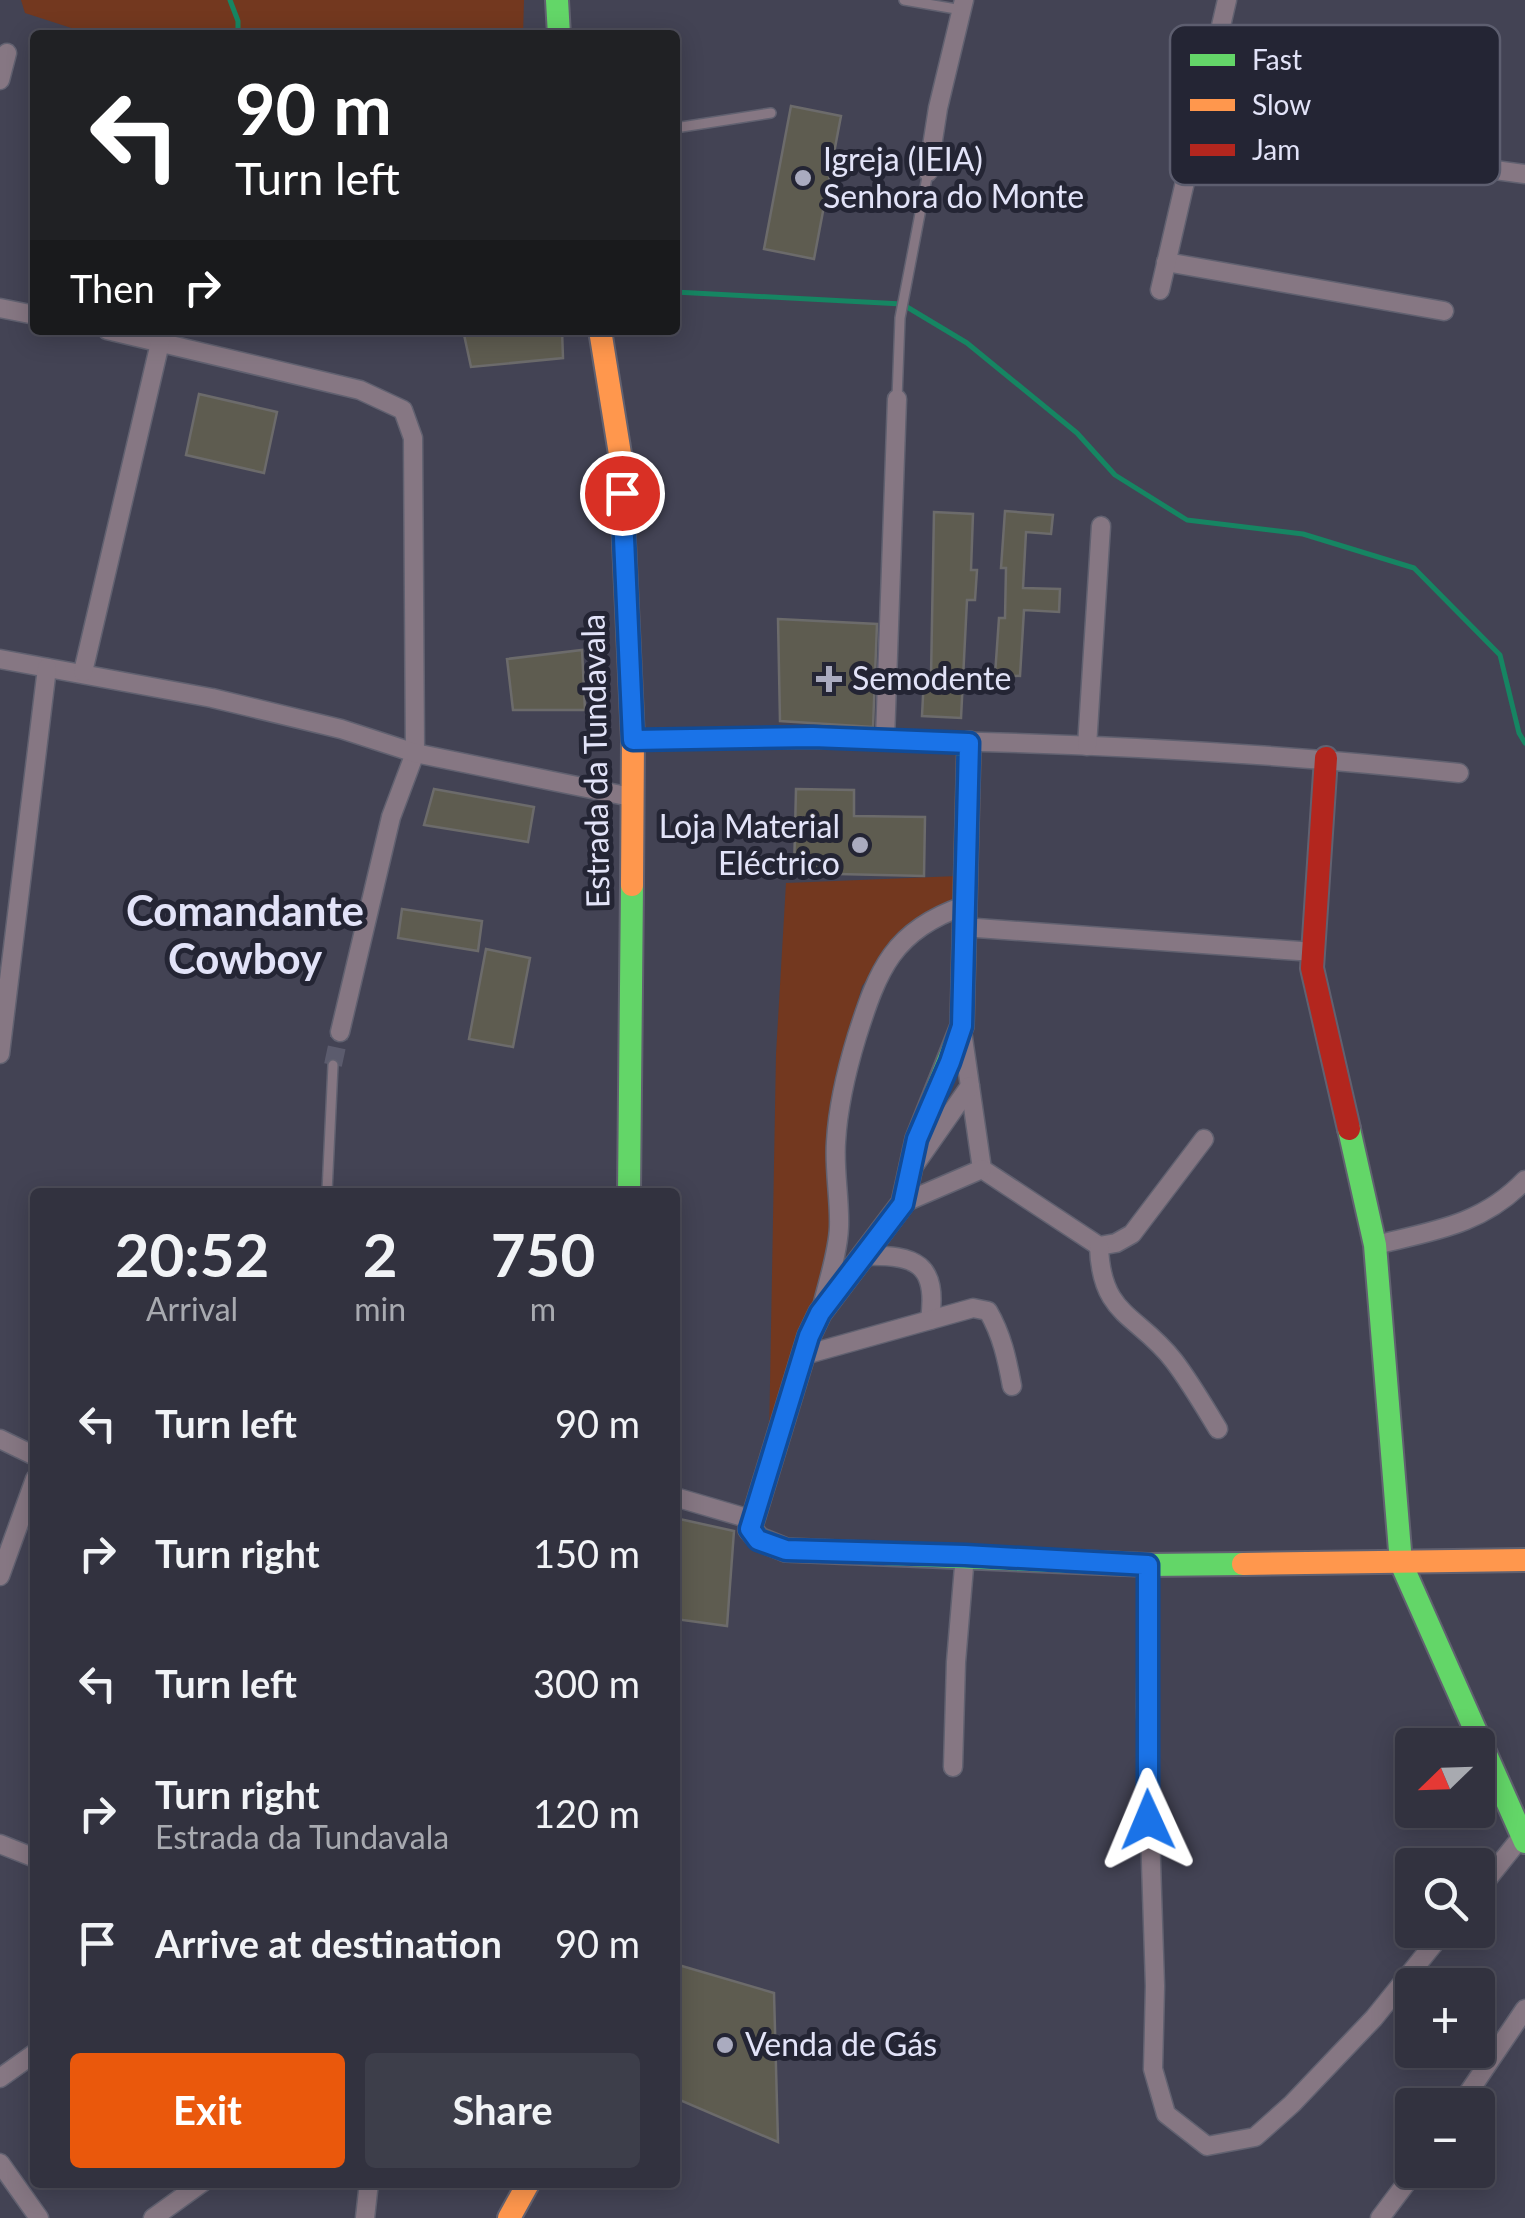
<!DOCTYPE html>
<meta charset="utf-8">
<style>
body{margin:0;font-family:Lato,sans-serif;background:#3d3e4a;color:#f1f3f6;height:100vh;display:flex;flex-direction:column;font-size:38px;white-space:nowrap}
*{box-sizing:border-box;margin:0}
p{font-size:32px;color:#a8aab0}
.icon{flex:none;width:55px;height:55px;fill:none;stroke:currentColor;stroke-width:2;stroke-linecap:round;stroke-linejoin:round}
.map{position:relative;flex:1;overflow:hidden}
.details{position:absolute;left:30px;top:1188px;width:650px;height:1000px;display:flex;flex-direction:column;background:#32323f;border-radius:10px;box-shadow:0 5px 25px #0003,0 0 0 2px #4d4d59}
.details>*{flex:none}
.guide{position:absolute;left:30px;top:30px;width:650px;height:305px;border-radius:10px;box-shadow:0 5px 25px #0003,0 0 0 2px #4d4d59;background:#202124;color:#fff;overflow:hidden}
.needle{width:65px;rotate:247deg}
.fabs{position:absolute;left:1395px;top:1728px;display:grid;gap:20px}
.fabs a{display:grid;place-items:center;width:100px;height:100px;border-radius:10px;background:#32323f;box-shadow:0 5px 25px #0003,0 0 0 2px #4d4d59;font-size:50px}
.pin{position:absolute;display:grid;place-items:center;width:85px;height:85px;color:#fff;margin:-42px;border:5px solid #fff;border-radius:50%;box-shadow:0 2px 10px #0007}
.me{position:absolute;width:110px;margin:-55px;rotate:359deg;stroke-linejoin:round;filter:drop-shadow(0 0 8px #0008)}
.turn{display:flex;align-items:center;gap:35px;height:210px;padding:0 40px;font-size:45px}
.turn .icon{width:130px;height:130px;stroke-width:2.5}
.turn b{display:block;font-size:70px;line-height:85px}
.then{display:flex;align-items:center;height:95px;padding:0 40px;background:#0003;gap:20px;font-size:38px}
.eta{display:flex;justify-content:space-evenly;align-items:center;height:170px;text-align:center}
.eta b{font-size:60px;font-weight:700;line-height:70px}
.action{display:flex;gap:20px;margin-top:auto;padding:20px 40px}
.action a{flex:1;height:115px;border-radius:10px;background:#ea580c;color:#fff;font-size:40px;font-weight:700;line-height:115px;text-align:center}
.action a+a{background:#3d3e4a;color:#f1f3f6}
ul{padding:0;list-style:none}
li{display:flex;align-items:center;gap:30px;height:130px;padding:0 40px}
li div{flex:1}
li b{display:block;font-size:38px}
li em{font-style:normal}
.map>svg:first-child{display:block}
</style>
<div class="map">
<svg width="1525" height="2218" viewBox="0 0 1525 2218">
<rect width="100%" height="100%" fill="#434354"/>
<!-- green -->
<g fill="#73381f">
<polygon points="21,0 524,0 523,35 93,35 25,13"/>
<polygon points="958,876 960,899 909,926 862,986 836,1083 833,1212 823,1272 769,1439 776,1054 786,883"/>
</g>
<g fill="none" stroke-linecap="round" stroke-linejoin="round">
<!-- stream -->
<g stroke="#168562" stroke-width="5">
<polyline points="230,0 238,21 238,35"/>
<polyline points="675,292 902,304 967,343 1077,433 1115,475 1187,520 1303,534 1414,568 1500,655 1519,733 1525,743"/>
</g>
</g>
<!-- building -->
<g fill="#5e5c50" stroke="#6c6b6b" stroke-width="2.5">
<polygon points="791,106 841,116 814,259 764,249"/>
<polygon points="463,330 562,330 563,358 471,367"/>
<polygon points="199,394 277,412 264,473 186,455"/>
<polygon points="1005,511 1053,515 1051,534 1026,532 1023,588 1060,589 1059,612 1024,610 1020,676 995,675 999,618 1005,618 1006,568 1001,568"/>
<polygon points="934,512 973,514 971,570 977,570 975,600 967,600 961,718 922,716 924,677 931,677"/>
<polygon points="778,619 877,624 873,727 780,721"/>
<polygon points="582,650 585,710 513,710 507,659"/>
<polygon points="434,789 534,807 528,842 424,825"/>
<polygon points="796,789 854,790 854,816 925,817 924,876 794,873"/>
<polygon points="402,909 482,921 478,951 398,938"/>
<polygon points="486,949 530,958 513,1047 469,1039"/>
<polygon points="675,1518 734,1531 727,1626 675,1619"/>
<polygon points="675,1964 774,1993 778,2142 675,2098"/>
</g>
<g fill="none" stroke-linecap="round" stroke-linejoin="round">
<!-- street-tunnel -->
<polyline stroke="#5b5b6d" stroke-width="18" stroke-dasharray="18 9" stroke-linecap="butt" points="333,1065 340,1032"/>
<!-- lane casing -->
<g stroke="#616170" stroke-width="12">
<g id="lane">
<polyline points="904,0 962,10"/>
<polyline points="675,128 771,113"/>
<polyline points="897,399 900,318 928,172"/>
<polyline points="327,1192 333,1065"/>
</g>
</g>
<!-- street casing -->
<g stroke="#616170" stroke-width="21">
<g id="street">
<polyline points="0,80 7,53"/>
<polyline points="1200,118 1370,153 1525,174"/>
<polyline points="928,172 938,108 964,0"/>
<polyline points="1166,262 1444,311"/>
<polyline points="1160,290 1227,0"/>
<polyline points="0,308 35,315"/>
<polyline points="107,330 360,390 403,410 413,438 415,753 391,817 340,1032"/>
<polyline points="0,659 212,698 341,729 415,753 631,797"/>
<polyline points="83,672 163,330"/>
<polyline points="885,739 897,399"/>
<path d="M633 740C908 736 1185 743 1459 773"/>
<polyline points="1087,746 1101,526"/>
<polyline points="963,927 1314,952"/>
<polyline points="962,1031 982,1169 1099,1246 1116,1243 1132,1234 1204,1139"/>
<polyline points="0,1054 47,668"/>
<polyline points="916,1163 970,1086"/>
<polyline points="903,1203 982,1169"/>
<path d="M1375 1245C1433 1231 1482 1225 1525 1180"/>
<path d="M1099 1246C1101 1317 1138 1314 1174 1361 1190 1382 1204 1406 1218 1429"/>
<path d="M864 1256C916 1254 938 1264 930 1320"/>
<path d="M823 1303C829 1278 838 1252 839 1227 840 1199 834 1170 836 1142 838 1105 846 1072 857 1036 878 970 893 930 964 906"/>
<path d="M801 1356 973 1308 988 1311C1002 1335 1007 1359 1012 1386"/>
<polyline points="0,1439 35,1456"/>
<polyline points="675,1497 750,1519"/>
<polyline points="1148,1565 1146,1707 1155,1986 1153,2069 1166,2114 1207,2146 1255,2137 1292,2104 1374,2018 1445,1930"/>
<polyline points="0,1576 35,1479"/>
<polyline points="953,1767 956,1662 965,1555"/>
<polyline points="0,1844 35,1858"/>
<polyline points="1478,1891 1522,1836"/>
<polyline points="0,2078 35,2053"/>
<polyline points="1460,2105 1525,2009"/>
<polyline points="0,2163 39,2218"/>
<polyline points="153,2218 203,2182"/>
<polyline points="365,2218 369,2182"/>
<polyline points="1380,2218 1416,2170"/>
</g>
</g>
<!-- fast casing -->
<g stroke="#616170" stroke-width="26">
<g id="fast">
<polyline points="557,0 559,35"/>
<polyline points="969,743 962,1026 917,1139 903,1203 820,1313 809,1336 750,1529 759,1539 786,1550 1148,1565 1243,1564"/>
<polyline points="1349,1129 1375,1245 1401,1563 1525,1842"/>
<polyline points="629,1192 632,885"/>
</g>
</g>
<!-- slow casing -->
<g stroke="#616170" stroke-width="26">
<g id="slow">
<polyline points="600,330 620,454 633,740 632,885"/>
<polyline points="1243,1564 1525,1560"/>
<polyline points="509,2218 529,2182"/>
</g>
</g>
<!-- jam casing -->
<g stroke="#616170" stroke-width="26">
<polyline id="jam" points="1326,758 1312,968 1349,1129"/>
</g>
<!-- lane -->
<use href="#lane" stroke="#867783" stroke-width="9"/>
<!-- street -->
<use href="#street" stroke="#867783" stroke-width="18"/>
<!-- fast -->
<use href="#fast" stroke="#63d668" stroke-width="22"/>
<!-- slow -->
<use href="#slow" stroke="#ff974d" stroke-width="22"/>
<!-- jam -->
<use href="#jam" stroke="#b3261e" stroke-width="22"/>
</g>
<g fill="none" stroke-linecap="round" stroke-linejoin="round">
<!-- route casing -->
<g stroke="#114b97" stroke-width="25">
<polyline id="route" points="622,493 633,740 813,737 969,743 962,1026 950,1062 917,1139 903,1204 820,1313 809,1336 750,1529 758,1540 786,1550 965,1555 1148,1565 1148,1820"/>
</g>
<!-- route -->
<use href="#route" stroke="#1a73e8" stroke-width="18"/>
</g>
<!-- markers -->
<g fill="#aaabbf" stroke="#242534" stroke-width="4">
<circle cx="803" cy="178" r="10"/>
<path d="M824 664h10v10h10v10h-10v10h-10v-10h-10v-10h10z"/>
<circle cx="860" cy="845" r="10"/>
<circle cx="725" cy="2045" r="10"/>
</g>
<g text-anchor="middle" stroke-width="10" stroke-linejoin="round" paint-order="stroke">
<!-- poi labels -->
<g font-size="32" fill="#e2e3f8" stroke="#242534" text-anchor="start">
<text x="823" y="171">Igreja (IEIA)<tspan x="823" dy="37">Senhora do Monte</tspan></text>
<text x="852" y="690">Semodente</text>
<text x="840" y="838" text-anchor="end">Loja Material<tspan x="840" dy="37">Eléctrico</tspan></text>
<text x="745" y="2056">Venda de Gás</text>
</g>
<!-- street labels -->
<g font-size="32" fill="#e2e3f8" stroke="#242534">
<text transform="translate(596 761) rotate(-91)" y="11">Estrada da Tundavala</text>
</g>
<!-- district labels -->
<g font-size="42" font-weight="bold" fill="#e2e3f8" stroke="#242534">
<text x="245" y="926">Comandante<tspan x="245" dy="48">Cowboy</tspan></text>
</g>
</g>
<!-- legend -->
<rect x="1170" y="25" width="330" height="160" rx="15" fill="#242534" stroke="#5d5e6f" stroke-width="2.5"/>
<rect x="1190" y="54" width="45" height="12" fill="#63d668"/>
<rect x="1190" y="99" width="45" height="12" fill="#ff974d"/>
<rect x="1190" y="144" width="45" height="12" fill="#b3261e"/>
<g font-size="28" fill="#e2e3f8">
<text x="1252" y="70">Fast</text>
<text x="1252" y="115">Slow</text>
<text x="1252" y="160">Jam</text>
</g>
</svg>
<div class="fabs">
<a><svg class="needle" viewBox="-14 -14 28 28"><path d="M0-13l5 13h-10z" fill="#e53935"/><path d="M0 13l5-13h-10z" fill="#a8aab0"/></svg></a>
<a><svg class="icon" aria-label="search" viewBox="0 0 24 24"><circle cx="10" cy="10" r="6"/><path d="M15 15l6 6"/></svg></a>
<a>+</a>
<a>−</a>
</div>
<div class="pin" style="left:622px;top:493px;background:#d93025"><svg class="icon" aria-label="arrive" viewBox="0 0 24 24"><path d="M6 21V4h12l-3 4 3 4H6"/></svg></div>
<svg class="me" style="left:1148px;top:1820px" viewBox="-20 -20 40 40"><path d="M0-17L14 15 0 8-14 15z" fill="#1a73e8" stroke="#fff" stroke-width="4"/></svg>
<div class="guide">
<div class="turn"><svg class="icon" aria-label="left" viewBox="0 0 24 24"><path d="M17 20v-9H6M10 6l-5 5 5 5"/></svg><div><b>90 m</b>Turn left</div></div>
<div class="then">Then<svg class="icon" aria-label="right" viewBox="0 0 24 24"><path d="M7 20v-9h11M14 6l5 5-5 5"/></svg></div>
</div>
<section class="details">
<div class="eta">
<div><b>20:52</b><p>Arrival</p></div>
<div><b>2</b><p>min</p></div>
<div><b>750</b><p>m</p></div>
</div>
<ul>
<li><svg class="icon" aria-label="left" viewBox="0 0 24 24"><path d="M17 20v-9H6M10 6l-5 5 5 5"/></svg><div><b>Turn left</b></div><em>90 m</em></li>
<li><svg class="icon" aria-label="right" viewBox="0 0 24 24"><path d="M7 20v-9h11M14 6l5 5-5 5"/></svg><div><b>Turn right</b></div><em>150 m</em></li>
<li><svg class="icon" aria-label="left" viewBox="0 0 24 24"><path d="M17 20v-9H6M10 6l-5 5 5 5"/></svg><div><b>Turn left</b></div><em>300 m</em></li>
<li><svg class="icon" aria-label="right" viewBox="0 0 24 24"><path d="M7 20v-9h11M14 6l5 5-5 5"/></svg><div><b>Turn right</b><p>Estrada da Tundavala</p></div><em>120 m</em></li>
<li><svg class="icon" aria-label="arrive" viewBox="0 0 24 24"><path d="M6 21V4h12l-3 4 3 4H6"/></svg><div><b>Arrive at destination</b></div><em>90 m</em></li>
</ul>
<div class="action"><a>Exit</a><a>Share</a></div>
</section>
</div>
